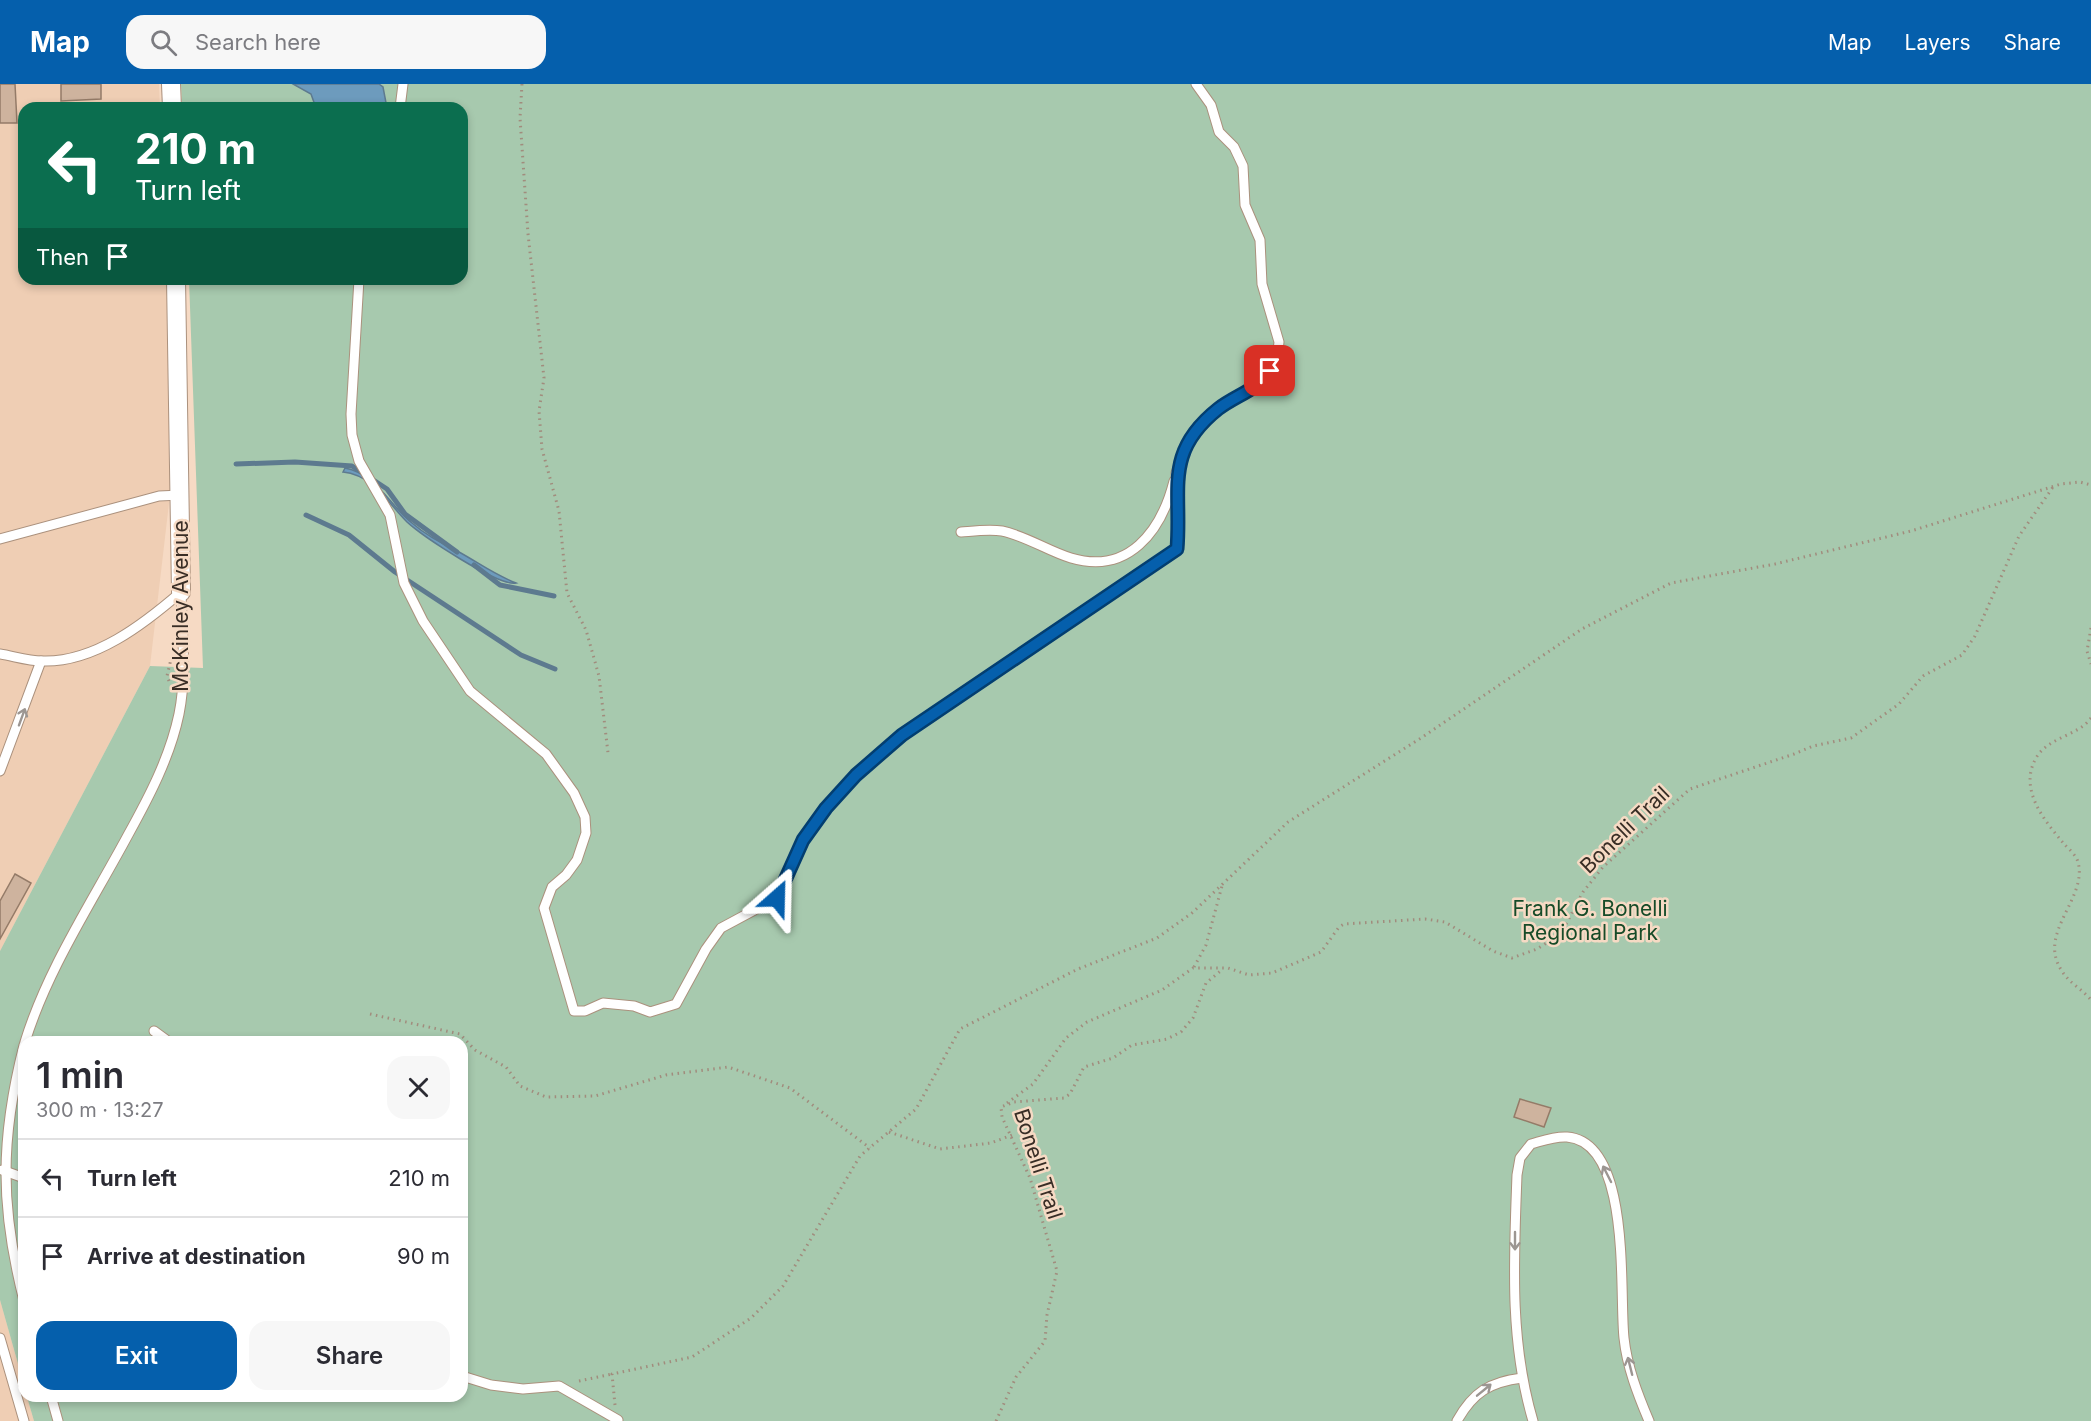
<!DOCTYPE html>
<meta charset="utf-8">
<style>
body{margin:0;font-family:Inter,sans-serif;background:#f7f7f7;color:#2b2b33;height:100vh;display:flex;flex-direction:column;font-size:22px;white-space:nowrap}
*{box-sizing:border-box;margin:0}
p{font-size:20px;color:#7c7c81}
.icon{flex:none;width:33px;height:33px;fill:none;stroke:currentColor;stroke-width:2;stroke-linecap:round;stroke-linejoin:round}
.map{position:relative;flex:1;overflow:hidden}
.details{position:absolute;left:18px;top:952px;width:450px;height:366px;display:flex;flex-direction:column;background:#fff;border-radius:18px;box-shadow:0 3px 9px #0003}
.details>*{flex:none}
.banner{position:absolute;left:18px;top:18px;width:450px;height:183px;border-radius:18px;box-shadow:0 3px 9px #0003;background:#0b6e4f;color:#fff;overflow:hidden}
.pin{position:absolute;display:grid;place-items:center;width:51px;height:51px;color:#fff;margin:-26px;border-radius:12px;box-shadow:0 3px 9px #0006}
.me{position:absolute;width:66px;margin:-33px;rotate:25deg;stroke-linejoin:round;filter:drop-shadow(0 0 4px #0008)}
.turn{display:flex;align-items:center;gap:21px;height:126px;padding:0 18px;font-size:27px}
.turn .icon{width:78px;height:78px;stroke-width:2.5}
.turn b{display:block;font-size:42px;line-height:51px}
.then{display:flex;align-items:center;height:57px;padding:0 18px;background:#0003;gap:12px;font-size:22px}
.round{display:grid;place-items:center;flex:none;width:63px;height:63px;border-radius:18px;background:#f7f7f7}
.headline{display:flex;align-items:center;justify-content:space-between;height:102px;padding:0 18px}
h1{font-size:36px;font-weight:600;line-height:45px}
.button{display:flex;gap:12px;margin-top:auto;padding:12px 18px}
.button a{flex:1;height:69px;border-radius:18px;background:#055fac;color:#fff;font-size:24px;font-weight:600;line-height:69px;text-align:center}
.button a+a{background:#f7f7f7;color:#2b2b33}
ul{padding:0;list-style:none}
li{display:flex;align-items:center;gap:18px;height:78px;padding:0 18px;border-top:2px solid #e1e1e2}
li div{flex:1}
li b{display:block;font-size:22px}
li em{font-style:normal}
header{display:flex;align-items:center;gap:36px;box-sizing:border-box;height:84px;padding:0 30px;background:#055fac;color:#fff}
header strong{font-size:28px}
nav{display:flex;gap:33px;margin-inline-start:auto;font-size:21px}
.search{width:420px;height:54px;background:#f7f7f7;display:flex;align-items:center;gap:15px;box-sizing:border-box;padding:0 21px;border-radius:18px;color:#7c7c81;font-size:22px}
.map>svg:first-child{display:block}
</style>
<header>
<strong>Map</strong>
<div class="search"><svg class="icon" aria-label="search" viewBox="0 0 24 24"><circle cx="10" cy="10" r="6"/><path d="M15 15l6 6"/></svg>Search here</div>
<nav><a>Map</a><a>Layers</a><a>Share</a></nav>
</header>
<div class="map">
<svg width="2091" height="1337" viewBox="0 0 2091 1337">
<rect width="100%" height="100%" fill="#f6dac4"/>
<!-- built -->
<g fill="#efceb4">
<polygon points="0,0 159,0 160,24 24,24 24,195 166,195 173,385 150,582 0,867"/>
<polygon points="0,1216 24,1301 24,1312 27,1313 34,1337 0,1337"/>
</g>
<!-- green -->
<polygon fill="#a7c9ae" points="181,0 2091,0 2091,1337 34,1337 27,1313 462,1312 462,958 24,958 24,1301 0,1216 0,867 150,582 203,584 189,195 462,195 462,24 182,24"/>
<!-- water -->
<g fill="#6d9bbd" stroke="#5d7a8f" stroke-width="1.5">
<polygon points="293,0 379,0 383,3 387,24 316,24 311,10"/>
<path d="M345 384C377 390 389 421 412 439 427 452 442 459 459 468 479 479 495 491 516 499 499 503 422 452 407 438 388 419 373 391 343 388Z"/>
</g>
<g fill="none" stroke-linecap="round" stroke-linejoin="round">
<!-- stream -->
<g stroke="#5d7a8f" stroke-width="5">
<polyline points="236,380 295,378 352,382 387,405 405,430 457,468"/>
<polyline points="306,431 349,451 395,488 521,571 555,585"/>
<polyline points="474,481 500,501 554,512"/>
</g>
</g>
<!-- building -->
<g fill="#ceb39e" stroke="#947b68" stroke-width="1.5">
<polygon points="0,0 15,0 17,39 0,39"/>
<polygon points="61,0 101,0 101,15 61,17"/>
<polygon points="15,790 31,799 0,855 0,817"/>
<polygon points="1520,1015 1551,1024 1544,1043 1514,1033"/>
</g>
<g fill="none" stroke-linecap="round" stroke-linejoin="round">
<!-- service casing -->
<g stroke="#ab917d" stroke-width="11">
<g id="service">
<polyline points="400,24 403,0"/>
<polyline points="359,195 351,330 352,351 359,377 390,431 404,499 423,537 470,607 546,670 574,709 585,733 586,749 577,776 566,791 552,803 544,824 574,927 585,927 603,919 634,922 650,928 676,920 706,865 721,844 777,814 803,756 826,724 856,691 902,651 1177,465 1179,437 1176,389 1184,367 1197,344 1219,324 1263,298 1277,276 1279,258 1262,200 1260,156 1245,121 1243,82 1234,63 1219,48 1211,21 1196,0"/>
<path d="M961 448C974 447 989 445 1002 447 1026 452 1048 467 1071 474 1128 491 1161 448 1174 397"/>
<polyline points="0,455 159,412 181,411"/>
<path d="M0 570C13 572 28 577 42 577 94 579 144 540 181 508"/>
<polyline points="0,687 41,577"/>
<polyline points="154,947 169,958"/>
<path d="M25 958C47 886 92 818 128 751 149 713 170 673 179 630 187 591 182 548 181 508"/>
<path d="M24 961C0 1055 0 1123 24 1217"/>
<polyline points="2,1086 24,1094"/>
<polyline points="0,1254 24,1337"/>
<polyline points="462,1292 491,1301 523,1305 559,1302 618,1336"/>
<polyline points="51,1312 58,1337"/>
<path d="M1457 1337C1473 1308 1490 1298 1522 1294"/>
<path d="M1533 1337C1509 1256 1514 1174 1517 1091L1520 1074 1531 1060C1542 1057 1555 1052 1567 1053 1632 1058 1619 1208 1624 1254 1627 1283 1638 1311 1649 1337"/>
</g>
</g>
<!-- minor casing -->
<g stroke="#ab917d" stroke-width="20">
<g id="minor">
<polyline points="171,0 172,24"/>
<polyline points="176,195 181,508"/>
</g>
</g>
<!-- path -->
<g stroke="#a18c7d" stroke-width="3" stroke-dasharray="1.5 4.5" stroke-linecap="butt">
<polyline points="522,0 520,34 528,150 544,294 539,327 542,365 559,427 567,509 586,546 599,592 608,669"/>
<polyline points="2091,544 2087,567 2091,580"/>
<polyline points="169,597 167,592 171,575"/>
<path d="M2091 634C2078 652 2048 653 2036 674 2018 706 2045 737 2064 760 2069 765 2076 771 2078 778 2088 815 2036 849 2062 887 2069 899 2082 905 2091 916"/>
<polyline points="1194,883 1206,861 1222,802"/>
<polyline points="370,930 460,950 475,966 506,983 520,1002 546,1013 595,1012 666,991 728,983 790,1004 870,1064"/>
<polyline points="1007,1019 1033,1000 1066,954 1087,938 1162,906 1193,884 1228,884 1249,891 1272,889 1321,868 1339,843 1344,840 1425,835 1445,838 1493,867 1512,874 1537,865 1554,854 1564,844 1583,808 1603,783 1690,705 1794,670 1813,662 1851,654 1899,620 1923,592 1962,571 1975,552 2019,452 2053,403"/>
<polyline points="889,1048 940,1065 991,1059 1012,1051"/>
<polyline points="579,1297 612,1290"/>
<polyline points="615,1321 612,1290 692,1273 751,1234 783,1202 860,1072 916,1025 960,945 1078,885 1157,854 1192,829 1288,738 1421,654 1582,545 1671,499 1775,480 1911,447 2061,400 2080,398 2091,401"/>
<polyline points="996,1337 1016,1293 1045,1257 1047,1231 1057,1187 1030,1094 1002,1033 1001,1023 1014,1018 1064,1014 1070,1010 1084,983 1113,974 1132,961 1167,955 1181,948 1193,934 1206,899 1223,885"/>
</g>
<!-- service -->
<use href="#service" stroke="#fff" stroke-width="9"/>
<!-- minor -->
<use href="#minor" stroke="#fff" stroke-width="18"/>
</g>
<!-- one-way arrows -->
<defs><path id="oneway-shaft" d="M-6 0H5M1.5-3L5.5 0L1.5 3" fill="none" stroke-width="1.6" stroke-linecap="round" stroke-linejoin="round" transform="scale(1.5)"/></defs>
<g stroke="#9c9692">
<use href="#oneway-shaft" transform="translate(22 633) rotate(-70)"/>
<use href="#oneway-shaft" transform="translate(1607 1090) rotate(-117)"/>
<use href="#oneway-shaft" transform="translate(1515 1157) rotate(90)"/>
<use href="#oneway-shaft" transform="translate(1630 1282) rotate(-104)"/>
<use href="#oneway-shaft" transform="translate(1484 1306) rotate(-39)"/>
</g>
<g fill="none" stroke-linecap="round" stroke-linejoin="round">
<!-- route casing -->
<g stroke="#033e70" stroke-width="15">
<path id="route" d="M777 814 803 756 826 724 856 691 902 651 1177 465C1182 405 1163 369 1218 325 1236 311 1258 306 1270 287"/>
</g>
<!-- route -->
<use href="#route" stroke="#055fac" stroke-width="10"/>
</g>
<g text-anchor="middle" stroke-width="5" stroke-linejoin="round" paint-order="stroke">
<!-- street labels -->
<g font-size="21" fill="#382d25" stroke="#f6dac4">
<text transform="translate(181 522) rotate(-90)" y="7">McKinley Avenue</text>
<text transform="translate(1625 746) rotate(-44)" y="7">Bonelli Trail</text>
<text transform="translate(1038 1080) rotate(72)" y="7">Bonelli Trail</text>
</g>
<!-- park labels -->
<g font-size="21" fill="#164b28" stroke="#f6dac4">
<text x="1590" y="832">Frank G. Bonelli<tspan x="1590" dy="24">Regional Park</tspan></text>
</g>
</g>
</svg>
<div class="pin" style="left:1270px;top:287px;background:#d93025"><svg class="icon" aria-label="arrive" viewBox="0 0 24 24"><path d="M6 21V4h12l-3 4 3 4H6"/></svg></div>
<svg class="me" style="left:777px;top:814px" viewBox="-20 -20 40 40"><path d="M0-17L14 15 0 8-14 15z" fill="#055fac" stroke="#fff" stroke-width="4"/></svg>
<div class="banner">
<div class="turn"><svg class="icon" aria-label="left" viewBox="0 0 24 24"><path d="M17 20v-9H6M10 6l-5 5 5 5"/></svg><div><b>210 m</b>Turn left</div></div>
<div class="then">Then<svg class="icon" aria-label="arrive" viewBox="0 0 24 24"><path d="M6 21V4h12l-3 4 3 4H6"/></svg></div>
</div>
<section class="details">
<div class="headline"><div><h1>1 min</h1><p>300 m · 13:27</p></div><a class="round"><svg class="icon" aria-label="close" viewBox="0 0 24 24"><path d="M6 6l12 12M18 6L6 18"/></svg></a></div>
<ul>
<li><svg class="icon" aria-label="left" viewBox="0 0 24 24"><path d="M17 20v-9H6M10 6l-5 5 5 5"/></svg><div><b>Turn left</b></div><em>210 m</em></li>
<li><svg class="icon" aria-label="arrive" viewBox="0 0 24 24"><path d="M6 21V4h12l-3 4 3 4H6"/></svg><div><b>Arrive at destination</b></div><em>90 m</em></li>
</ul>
<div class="button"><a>Exit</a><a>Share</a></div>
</section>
</div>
